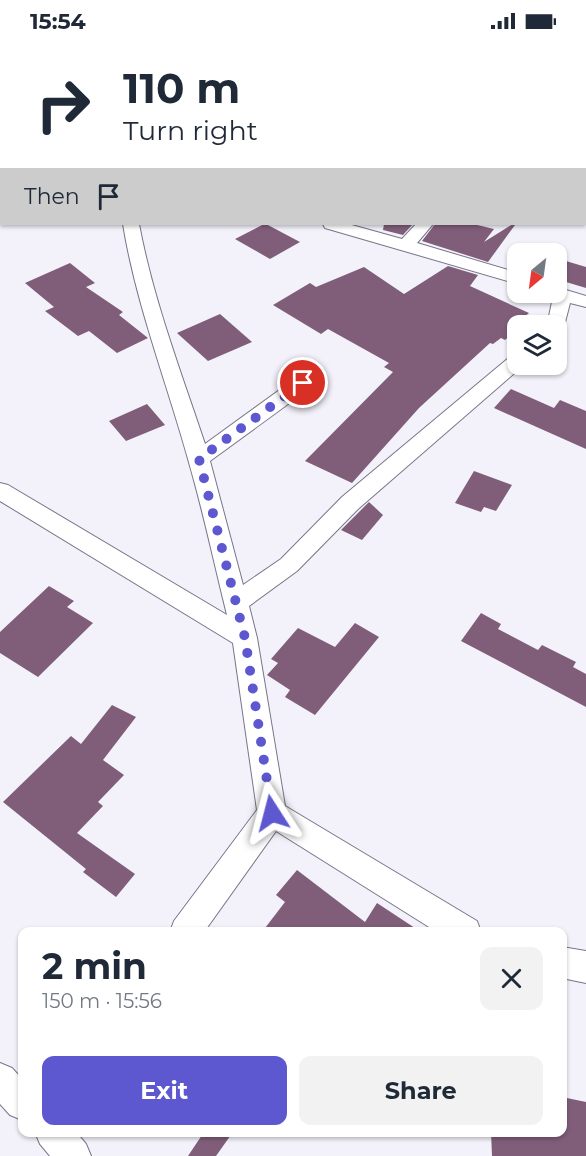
<!DOCTYPE html>
<meta charset="utf-8">
<style>
body{margin:0;font-family:Montserrat,sans-serif;background:#f2f2f3;color:#1f2937;height:100vh;display:flex;flex-direction:column;font-size:22px;white-space:nowrap}
*{box-sizing:border-box;margin:0}
p{font-size:20px;color:#747a83}
.icon{flex:none;width:33px;height:33px;fill:none;stroke:currentColor;stroke-width:2;stroke-linecap:round;stroke-linejoin:round}
.map{position:relative;flex:1;overflow:hidden}
.drawer{position:absolute;left:18px;top:885px;width:549px;height:210px;display:flex;flex-direction:column;background:#fff;border-radius:12px;box-shadow:0 2px 4px #0004}
.drawer>*{flex:none}
.hud{position:absolute;left:0px;top:0px;width:586px;height:183px;box-shadow:0 2px 4px #0004;background:#fff;color:#1f2937;overflow:hidden}
.needle{width:39px;rotate:209deg}
.tools{position:absolute;left:507px;top:201px;display:grid;gap:12px}
.tools a{display:grid;place-items:center;width:60px;height:60px;border-radius:12px;background:#fff;box-shadow:0 2px 4px #0004;font-size:30px}
.pin{position:absolute;display:grid;place-items:center;width:51px;height:51px;color:#fff;margin:-26px;border:3px solid #fff;border-radius:50%;box-shadow:0 2px 6px #0007}
.me{position:absolute;width:66px;margin:-33px;rotate:351deg;stroke-linejoin:round;filter:drop-shadow(0 0 4px #0008)}
.turn{display:flex;align-items:center;gap:21px;height:126px;padding:0 24px;font-size:27px}
.turn .icon{width:78px;height:78px;stroke-width:2.5}
.turn b{display:block;font-size:42px;line-height:51px}
.then{display:flex;align-items:center;height:57px;padding:0 24px;background:#0003;gap:12px;font-size:22px}
.round{display:grid;place-items:center;flex:none;width:63px;height:63px;border-radius:12px;background:#f2f2f3}
.headline{display:flex;align-items:center;justify-content:space-between;height:102px;padding:0 24px}
h1{font-size:36px;font-weight:700;line-height:45px}
.action{display:flex;gap:12px;margin-top:auto;padding:12px 24px}
.action a{flex:1;height:69px;border-radius:12px;background:#5d58d0;color:#fff;font-size:24px;font-weight:700;line-height:69px;text-align:center}
.action a+a{background:#f2f2f3;color:#1f2937}
.status{display:flex;justify-content:space-between;align-items:center;height:42px;padding:0 30px;background:#fff;direction:ltr}
.status svg{height:16px;fill:currentColor}
.map>svg:first-child{display:block}
</style>
<div class="status"><b>15:54</b><svg viewBox="0 0 49 12"><path d="M0 12V9h3v3zM5 12V6h3v6zM10 12V3h3v9zM15 12V0h3v12zM26 1h20v11H26zM47 4h2v5h-2z"/></svg></div>
<div class="map">
<svg width="586" height="1114" viewBox="0 0 586 1114">
<rect width="100%" height="100%" fill="#f3f2fb"/>
<!-- green -->
<polygon fill="#c7ecd4" points="0,0 208,0 2,2 0,112"/>
<!-- building -->
<g fill="#805e7a">
<polygon points="264,182 266,182 300,200 270,217 235,197"/>
<polygon points="384,182 413,182 403,193 383,188"/>
<polygon points="435,182 473,182 494,187 484,200 513,182 515,183 488,220 422,199"/>
<polygon points="556,216 586,225 586,246 556,237"/>
<polygon points="70,221 95,241 86,245 123,270 119,273 148,296 117,311 89,289 78,294 45,269 54,265 25,241"/>
<polygon points="448,224 478,233 470,244 529,271 522,277 527,279 522,284 518,284 518,287 505,298 501,296 493,302 490,301 419,366 352,441 305,419 393,330 384,325 389,321 328,287 321,292 273,263 310,241 316,245 364,225 404,252"/>
<polygon points="220,272 252,300 208,319 177,291"/>
<polygon points="511,347 554,366 560,358 586,369 586,407 494,366"/>
<polygon points="147,362 165,383 126,399 109,379"/>
<polygon points="474,429 512,443 496,469 484,465 481,470 455,461"/>
<polygon points="369,460 383,473 362,498 341,488"/>
<polygon points="49,544 74,559 67,565 93,581 38,635 0,611 0,590"/>
<polygon points="481,571 501,582 498,587 538,608 542,603 576,620 573,625 586,632 586,665 461,599"/>
<polygon points="355,581 379,595 315,673 285,655 290,648 267,633 278,621 271,617 298,586 335,605"/>
<polygon points="112,663 136,675 103,718 124,733 98,760 103,764 77,791 135,832 116,855 83,830 86,827 3,760 71,694 81,702"/>
<polygon points="297,828 365,880 377,861 421,890 262,890 285,860 276,853"/>
<polygon points="562,1055 586,1060 586,1114 492,1114 491,1090 562,1090"/>
<polygon points="204,1090 233,1090 216,1114 188,1114"/>
</g>
<g fill="none" stroke-linecap="round" stroke-linejoin="round">
<!-- minor casing -->
<g stroke="#777589" stroke-width="2">
<g id="minor">
<polygon points="241,0 254,0 255,2 241,2"/>
<polygon points="473,0 490,0 491,2 475,2"/>
<rect x="0" y="29" width="2" height="9"/>
<rect x="585" y="38" width="1" height="8"/>
<rect x="0" y="115" width="2" height="10"/>
<path d="M123 182H139C153 257 181 330 205 402L296 336 303 335 310 336 313 341 310 346 210 419 243 543 281 517 342 455 511 314 518 312V322H525L358 467 297 529 249 564 257 596 285 764 477 879 481 890H437L276 789 204 890H170L174 879 257 768 233 601 0 459V441L8 443 227 573C214 521 203 468 188 417 166 338 136 262 123 182Z"/>
<polygon points="323,182 348,182 402,197 416,182 433,182 417,201 518,231 518,242 325,186"/>
<polygon points="556,245 586,254 586,265 570,261 563,288 556,290 556,284 547,284 553,255 547,250 556,250"/>
<polygon points="562,905 586,909 586,941 562,936"/>
<polygon points="0,1021 12,1026 22,1037 22,1078 10,1073 0,1062"/>
<polygon points="35,1090 76,1090 86,1102 91,1114 50,1114 40,1102"/>
</g>
</g>
<!-- minor -->
<use href="#minor" fill="#fff" fill-rule="evenodd"/>
</g>
<g fill="none" stroke-linecap="round" stroke-linejoin="round">
<!-- route -->
<polyline stroke="#5d58d0" stroke-width="10" stroke-dasharray="0 18" points="272,771 245,596 199,417 303,341"/>
</g>
</svg>
<div class="tools">
<a><svg class="needle" viewBox="-14 -14 28 28"><path d="M0-13l5 13h-10z" fill="#e53935"/><path d="M0 13l5-13h-10z" fill="#747a83"/></svg></a>
<a><svg class="icon" aria-label="layers" viewBox="0 0 24 24"><path d="M12 4l9 5-9 5-9-5zM3 14l9 5 9-5"/></svg></a>
</div>
<div class="pin" style="left:303px;top:341px;background:#d93025"><svg class="icon" aria-label="arrive" viewBox="0 0 24 24"><path d="M6 21V4h12l-3 4 3 4H6"/></svg></div>
<svg class="me" style="left:272px;top:771px" viewBox="-20 -20 40 40"><path d="M0-17L14 15 0 8-14 15z" fill="#5d58d0" stroke="#fff" stroke-width="4"/></svg>
<div class="hud">
<div class="turn"><svg class="icon" aria-label="right" viewBox="0 0 24 24"><path d="M7 20v-9h11M14 6l5 5-5 5"/></svg><div><b>110 m</b>Turn right</div></div>
<div class="then">Then<svg class="icon" aria-label="arrive" viewBox="0 0 24 24"><path d="M6 21V4h12l-3 4 3 4H6"/></svg></div>
</div>
<section class="drawer">
<div class="headline"><div><h1>2 min</h1><p>150 m · 15:56</p></div><a class="round"><svg class="icon" aria-label="close" viewBox="0 0 24 24"><path d="M6 6l12 12M18 6L6 18"/></svg></a></div>
<div class="action"><a>Exit</a><a>Share</a></div>
</section>
</div>
